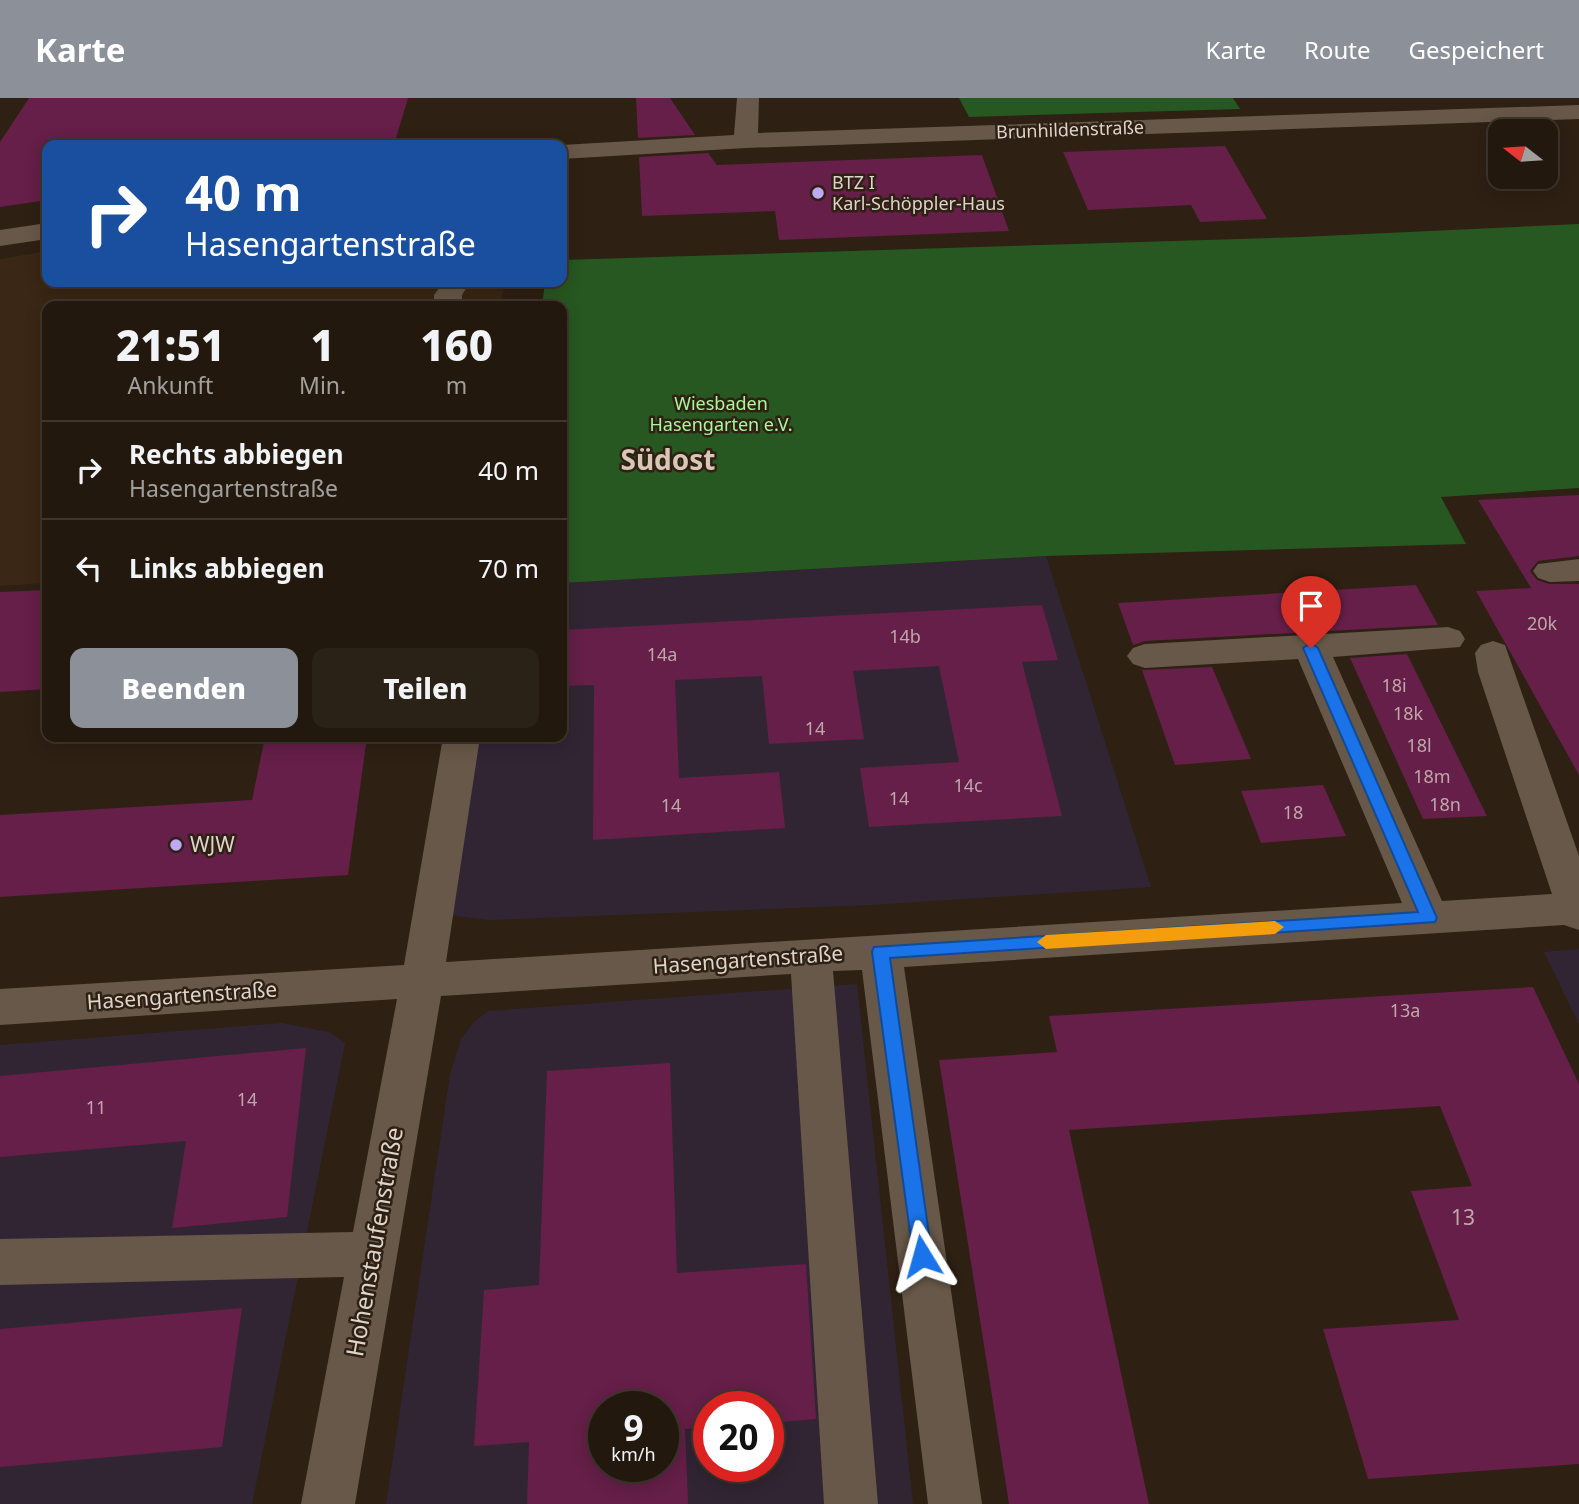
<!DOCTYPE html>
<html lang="de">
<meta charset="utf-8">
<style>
body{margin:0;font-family:"Noto Sans",sans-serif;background:#2a2117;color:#f1f3f6;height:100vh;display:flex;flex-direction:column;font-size:26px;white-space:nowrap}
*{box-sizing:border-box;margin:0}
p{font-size:23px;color:#a2a09e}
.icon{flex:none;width:38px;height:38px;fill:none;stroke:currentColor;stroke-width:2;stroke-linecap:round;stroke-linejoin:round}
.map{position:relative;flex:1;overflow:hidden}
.panel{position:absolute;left:42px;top:203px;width:525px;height:441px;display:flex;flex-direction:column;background:#22180e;border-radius:14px;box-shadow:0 4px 18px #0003,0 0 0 2px #3f372e}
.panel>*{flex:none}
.top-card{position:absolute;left:42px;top:42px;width:525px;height:147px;border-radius:14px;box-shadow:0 4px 18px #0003,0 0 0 2px #3f372e;background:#1a4fa0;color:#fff;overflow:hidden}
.needle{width:46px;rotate:287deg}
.controls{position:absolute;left:1488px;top:21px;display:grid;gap:14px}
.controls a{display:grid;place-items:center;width:70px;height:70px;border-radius:14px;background:#22180e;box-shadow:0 4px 18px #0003,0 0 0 2px #3f372e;font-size:35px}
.speed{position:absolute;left:588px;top:1293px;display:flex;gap:14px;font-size:35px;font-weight:700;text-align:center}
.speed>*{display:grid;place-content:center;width:91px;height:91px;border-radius:50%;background:#22180e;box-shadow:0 4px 18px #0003,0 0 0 2px #3f372e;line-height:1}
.speed small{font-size:18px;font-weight:400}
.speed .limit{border:10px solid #d22;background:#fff;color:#111}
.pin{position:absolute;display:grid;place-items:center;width:60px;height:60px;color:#fff;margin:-72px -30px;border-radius:50% 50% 50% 0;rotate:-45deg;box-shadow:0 0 7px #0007}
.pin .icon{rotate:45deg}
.me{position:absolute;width:77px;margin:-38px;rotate:352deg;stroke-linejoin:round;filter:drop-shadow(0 0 5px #0008)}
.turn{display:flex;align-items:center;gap:24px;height:147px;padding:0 28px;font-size:32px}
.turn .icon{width:91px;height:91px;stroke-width:2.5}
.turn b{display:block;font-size:49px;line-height:60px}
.eta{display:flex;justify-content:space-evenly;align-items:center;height:119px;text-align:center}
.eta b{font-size:42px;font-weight:800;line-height:49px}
.action{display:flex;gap:14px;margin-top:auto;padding:14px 28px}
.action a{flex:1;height:80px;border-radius:14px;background:#8c9099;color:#fff;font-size:28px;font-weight:800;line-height:80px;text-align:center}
.action a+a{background:#2a2117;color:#f1f3f6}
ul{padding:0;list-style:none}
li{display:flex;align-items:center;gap:21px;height:98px;padding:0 28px;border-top:2px solid #3f372e}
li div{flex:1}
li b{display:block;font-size:26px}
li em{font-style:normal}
header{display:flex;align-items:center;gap:42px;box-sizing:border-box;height:98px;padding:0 35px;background:#8c9099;color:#fff}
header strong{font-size:33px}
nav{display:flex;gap:38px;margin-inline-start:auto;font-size:24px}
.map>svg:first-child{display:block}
</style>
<header>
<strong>Karte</strong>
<nav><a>Karte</a><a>Route</a><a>Gespeichert</a></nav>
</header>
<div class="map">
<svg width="1579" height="1406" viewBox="0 0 1579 1406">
<rect width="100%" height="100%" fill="#2e2013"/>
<!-- commercial -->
<g fill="#322533" fill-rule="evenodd">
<polygon points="1046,458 1151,789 871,807 488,822 449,817 474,639 562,639 562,485"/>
<polygon points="1579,851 1579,926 1544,854"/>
<path d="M857 886 913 1406H386L450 976 461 941 474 924 488 913ZM604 1309H663V1368H604ZM709 1309H768V1368H709Z"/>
<polygon points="282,925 329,934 345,945 252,1406 0,1406 0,947"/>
</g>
<!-- built -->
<polygon fill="#3a2715" points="47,153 47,184 504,184 501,208 47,208 47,485 0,488 0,161"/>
<!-- green -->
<g fill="#275821">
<polygon points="959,0 1233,0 1240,11 969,19"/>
<polygon points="1579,126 1579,390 1441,399 1466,446 1046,458 562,485 562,208 542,208 545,184 562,184 562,162 1301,139"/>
</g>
<!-- building -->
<g fill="#651f48" fill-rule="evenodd">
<polygon points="29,0 408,0 394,47 47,47 47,102 0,109 0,44"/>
<polygon points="636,0 670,0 695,37 638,40"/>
<polygon points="1225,48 1267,121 1200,124 1191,107 1088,112 1063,54"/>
<polygon points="708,55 717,67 982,57 1009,133 779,142 775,113 642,118 639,59"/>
<polygon points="1579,397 1579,458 1538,463 1530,473 1537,482 1549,486 1579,486 1579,677 1476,493 1531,490 1478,402"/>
<polygon points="1416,487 1438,527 1145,543 1133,547 1118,505"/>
<polygon points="47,492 47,591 0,594 0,494"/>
<polygon points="1042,507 1058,562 1022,564 1062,718 869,729 860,670 959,664 939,568 853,573 864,641 769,646 762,578 675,582 679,680 779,674 785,730 593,742 594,587 562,588 562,532"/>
<polygon points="1407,556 1487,718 1423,721 1350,560"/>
<polygon points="1212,569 1251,661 1175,667 1142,572"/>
<polygon points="265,639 367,639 348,777 0,799 0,717 252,702"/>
<polygon points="1323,687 1346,738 1261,745 1241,693"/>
<polygon points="1533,889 1579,986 1579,1366 1368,1381 1323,1231 1459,1222 1411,1093 1472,1088 1440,1008 1069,1032 1149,1406 1009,1406 939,962 1057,954 1049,918"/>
<polygon points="306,950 287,1119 172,1130 186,1043 0,1059 0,978"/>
<path d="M670 965 677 1175 806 1166 816 1321 768 1325V1309H709V1329L685 1331 688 1406H527L529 1344 474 1348 484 1192 539 1187 547 973ZM604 1309H663V1368H604Z"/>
<polygon points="242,1210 222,1349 0,1369 0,1231"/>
</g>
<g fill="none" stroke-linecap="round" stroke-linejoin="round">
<!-- minor -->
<g fill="#685849" fill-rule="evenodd">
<polygon points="737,0 759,0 758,35 1579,7 1579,21 746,50 562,61 562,47 734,37"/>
<polygon points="47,125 47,141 0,148 0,132"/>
<polygon points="444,184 470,184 462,197 462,208 434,208 434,197"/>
<polygon points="1579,461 1579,483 1550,484 1538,480 1533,473 1538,466"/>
<polygon points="1448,529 1460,533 1465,541 1460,549 1333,559 1442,803 1552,796 1478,574 1475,555 1481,547 1493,543 1505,547 1579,758 1579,832 1564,827 904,869 982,1406 928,1406 862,872 833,873 878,1406 824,1406 791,876 441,898 355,1406 301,1406 344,1179 0,1187 0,1141 353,1134 397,901 0,927 0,891 404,867 443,639 480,639 446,864 1402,805 1298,561 1145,570 1133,566 1127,558 1133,550 1145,546"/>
</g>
</g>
<!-- route -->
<polygon fill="#1a73e8" stroke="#114b97" stroke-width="2" points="1311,545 1318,550 1437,820 1435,824 890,860 932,1158 929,1164 922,1167 914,1164 872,854 874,849 1418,814 1303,550"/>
<!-- slow -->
<polygon fill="#f59e0b" points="1275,823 1284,829 1275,836 1046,851 1037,844 1046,837"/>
<!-- markers -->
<g fill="#bfa9f4" stroke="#2e2013" stroke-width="2.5">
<circle cx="818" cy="95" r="7"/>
<circle cx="176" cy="747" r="7"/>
</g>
<g text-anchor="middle" stroke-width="5" stroke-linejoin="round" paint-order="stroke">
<!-- far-street labels -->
<g font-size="18" fill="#ddd4cb" stroke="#2e2013">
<text transform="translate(1070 32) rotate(-2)" y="6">Brunhildenstraße</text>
</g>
<!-- far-poi labels -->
<g font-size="18" fill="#ddd4cb" stroke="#2e2013" text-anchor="start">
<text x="832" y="91">BTZ I<tspan x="832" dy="21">Karl-Schöppler-Haus</tspan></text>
</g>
<!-- far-park labels -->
<g font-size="18" fill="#a8f69d" stroke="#2e2013">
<text x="721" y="312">Wiesbaden<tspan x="721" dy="21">Hasengarten e.V.</tspan></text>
</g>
<!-- number labels -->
<g font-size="18" fill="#bfa7aa">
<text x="1542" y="532">20k</text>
<text x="905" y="545">14b</text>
<text x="662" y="563">14a</text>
<text x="1394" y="594">18i</text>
<text x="1408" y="622">18k</text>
<text x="815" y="637">14</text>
<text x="1419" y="654">18l</text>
<text x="1432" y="685">18m</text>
<text x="968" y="694">14c</text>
<text x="899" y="707">14</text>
<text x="1445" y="713">18n</text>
<text x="671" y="714">14</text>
<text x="1293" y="721">18</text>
<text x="1405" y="919">13a</text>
<text x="247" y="1008">14</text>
<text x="96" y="1016">11</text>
</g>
<!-- poi labels -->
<g font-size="21" fill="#ddd4cb" stroke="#2e2013" text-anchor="start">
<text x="190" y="754">WJW</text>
</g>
<!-- street labels -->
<g font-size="21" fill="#ddd4cb" stroke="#2e2013">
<text transform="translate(748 862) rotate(-4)" y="7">Hasengartenstraße</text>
<text transform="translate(182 898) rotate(-4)" y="7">Hasengartenstraße</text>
</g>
<!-- near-number labels -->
<g font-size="21" fill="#bfa7aa">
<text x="1463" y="1127">13</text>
</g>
<!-- near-street labels -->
<g font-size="24" fill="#ddd4cb" stroke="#2e2013">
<text transform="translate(375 1144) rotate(-80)" y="8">Hohenstaufenstraße</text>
</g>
<!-- district labels -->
<g font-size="28" font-weight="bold" fill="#d9c6b5" stroke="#2e2013">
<text x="668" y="372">Südost</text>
</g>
</g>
</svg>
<div class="controls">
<a><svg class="needle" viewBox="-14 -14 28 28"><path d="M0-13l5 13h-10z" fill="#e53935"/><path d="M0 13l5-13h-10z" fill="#a2a09e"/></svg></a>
</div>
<div class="speed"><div>9<small>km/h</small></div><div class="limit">20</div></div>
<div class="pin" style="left:1311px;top:550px;background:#d93025"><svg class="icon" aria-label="arrive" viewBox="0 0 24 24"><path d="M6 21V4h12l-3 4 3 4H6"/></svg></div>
<svg class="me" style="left:922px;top:1158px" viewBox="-20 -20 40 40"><path d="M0-17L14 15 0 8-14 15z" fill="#1a73e8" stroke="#fff" stroke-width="4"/></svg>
<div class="top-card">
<div class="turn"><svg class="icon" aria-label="right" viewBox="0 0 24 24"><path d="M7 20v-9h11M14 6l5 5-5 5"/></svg><div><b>40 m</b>Hasengartenstraße</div></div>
</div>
<section class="panel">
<div class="eta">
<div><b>21:51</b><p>Ankunft</p></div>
<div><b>1</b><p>Min.</p></div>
<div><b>160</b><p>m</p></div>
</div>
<ul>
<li><svg class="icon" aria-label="right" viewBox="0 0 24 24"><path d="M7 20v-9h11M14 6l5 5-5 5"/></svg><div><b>Rechts abbiegen</b><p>Hasengartenstraße</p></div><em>40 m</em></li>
<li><svg class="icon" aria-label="left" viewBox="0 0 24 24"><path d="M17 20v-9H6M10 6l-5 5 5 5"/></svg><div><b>Links abbiegen</b></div><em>70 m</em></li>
</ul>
<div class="action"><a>Beenden</a><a>Teilen</a></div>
</section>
</div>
